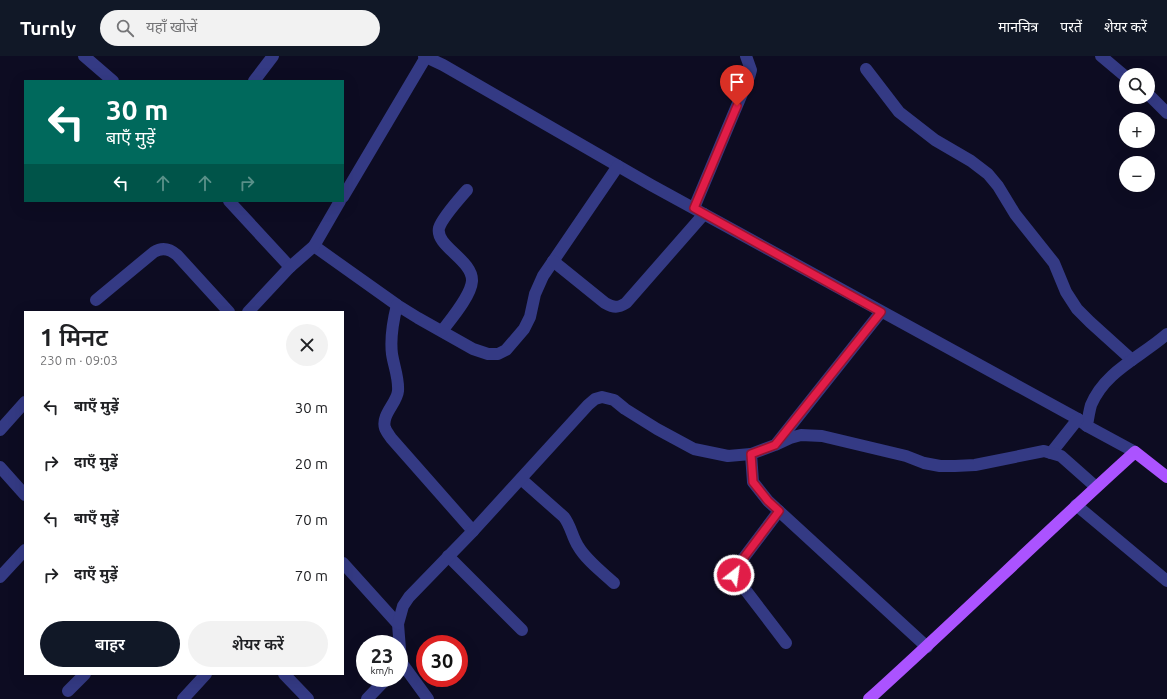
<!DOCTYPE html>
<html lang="hi">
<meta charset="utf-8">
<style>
body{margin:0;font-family:Ubuntu,"Noto Sans Devanagari",sans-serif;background:#f2f2f2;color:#202124;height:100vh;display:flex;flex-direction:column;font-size:15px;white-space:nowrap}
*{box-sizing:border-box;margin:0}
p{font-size:13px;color:#757577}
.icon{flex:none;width:22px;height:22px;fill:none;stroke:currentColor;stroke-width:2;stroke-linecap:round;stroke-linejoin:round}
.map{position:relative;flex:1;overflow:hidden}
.details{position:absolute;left:24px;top:255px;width:320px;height:364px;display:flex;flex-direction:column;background:#fff;border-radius:0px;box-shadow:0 4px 16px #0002}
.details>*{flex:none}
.banner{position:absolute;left:24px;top:24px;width:320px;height:122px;border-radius:0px;box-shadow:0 4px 16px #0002;background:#00695c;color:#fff;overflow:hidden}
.controls{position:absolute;left:1119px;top:12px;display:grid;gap:8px}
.controls a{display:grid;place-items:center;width:36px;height:36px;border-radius:50%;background:#fff;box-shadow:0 4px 16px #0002;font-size:20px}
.speed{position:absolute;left:356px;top:579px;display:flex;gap:8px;font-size:20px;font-weight:700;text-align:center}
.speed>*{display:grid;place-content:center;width:52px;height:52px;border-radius:50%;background:#fff;box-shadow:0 4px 16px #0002;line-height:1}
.speed small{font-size:10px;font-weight:400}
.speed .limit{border:6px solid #d22;background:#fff;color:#111}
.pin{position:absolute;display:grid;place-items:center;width:34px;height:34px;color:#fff;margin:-41px -17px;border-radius:50% 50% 50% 0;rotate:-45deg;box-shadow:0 0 4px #0007}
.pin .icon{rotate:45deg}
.me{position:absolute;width:44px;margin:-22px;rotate:30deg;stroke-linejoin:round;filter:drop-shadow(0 0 3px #0008)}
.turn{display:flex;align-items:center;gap:14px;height:84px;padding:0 16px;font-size:18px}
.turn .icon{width:52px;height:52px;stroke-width:2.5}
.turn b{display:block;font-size:28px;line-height:34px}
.lanes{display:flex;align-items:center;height:38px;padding:0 16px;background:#0003;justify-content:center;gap:20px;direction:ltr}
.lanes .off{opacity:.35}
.round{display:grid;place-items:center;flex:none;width:42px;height:42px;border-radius:21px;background:#f2f2f2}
.overview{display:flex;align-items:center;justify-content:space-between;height:68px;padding:0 16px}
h1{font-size:24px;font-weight:600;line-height:30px}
.cta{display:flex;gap:8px;margin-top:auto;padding:8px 16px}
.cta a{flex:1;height:46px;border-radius:24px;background:#111827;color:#fff;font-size:16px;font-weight:600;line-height:46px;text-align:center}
.cta a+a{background:#f2f2f2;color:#202124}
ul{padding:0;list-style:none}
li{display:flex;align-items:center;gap:12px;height:56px;padding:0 16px}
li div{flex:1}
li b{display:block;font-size:15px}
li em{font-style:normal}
header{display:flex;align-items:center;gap:24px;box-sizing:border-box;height:56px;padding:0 20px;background:#111827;color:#fff}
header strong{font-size:19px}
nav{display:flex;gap:22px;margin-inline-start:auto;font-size:14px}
.search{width:280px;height:36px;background:#f2f2f2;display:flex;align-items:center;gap:10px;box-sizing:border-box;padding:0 14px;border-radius:22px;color:#757577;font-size:15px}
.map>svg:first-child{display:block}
</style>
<header>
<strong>Turnly</strong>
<div class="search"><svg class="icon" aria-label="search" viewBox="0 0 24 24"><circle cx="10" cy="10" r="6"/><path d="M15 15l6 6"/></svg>यहाँ खोजें</div>
<nav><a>मानचित्र</a><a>परतें</a><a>शेयर करें</a></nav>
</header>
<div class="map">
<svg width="1167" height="643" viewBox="0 0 1167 643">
<rect width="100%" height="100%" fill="#0d0c22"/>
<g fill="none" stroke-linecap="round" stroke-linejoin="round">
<!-- street -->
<g stroke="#343a84" stroke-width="12">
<polyline points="84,0 113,25"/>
<polyline points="424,0 443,9 651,129 1078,363 1087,370"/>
<polyline points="1101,0 1126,21"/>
<polyline points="866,13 899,56 935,84 971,105 988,118 998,130 1015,158 1054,207 1066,236 1077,253 1090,266 1132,304"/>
<polyline points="254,25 273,0"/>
<polyline points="1148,38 1167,57"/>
<polyline points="343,141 426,1"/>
<polyline points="229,145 290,211"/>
<polyline points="694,152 749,21 751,14 746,0"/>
<polyline points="314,190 397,249 418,262 473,293 488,298 498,298 506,294 524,273 530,261 535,238 543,220 618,110"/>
<path d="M553 205 605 247C614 252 618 252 626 247L704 158"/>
<path d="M96 244 154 196C162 191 170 193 177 199L229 256"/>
<path d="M397 249C393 265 390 282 392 298 394 311 399 322 398 335 397 347 381 359 385 372 386 375 389 379 391 382L473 475"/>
<polyline points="248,256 290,211 314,190 340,145"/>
<path d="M442 275C451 263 471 240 472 225 473 204 435 190 439 172 442 162 460 142 467 134"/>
<polyline points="0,374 25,346"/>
<polyline points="777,387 881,256"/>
<path d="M1135 396 1087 370C1088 363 1089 356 1091 349 1105 315 1141 301 1167 278"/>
<polyline points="1051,397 1078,363"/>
<polyline points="751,398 753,426 768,445 927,591"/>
<polyline points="0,411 25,439"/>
<path d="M521 423 564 461C571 470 572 481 578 490 586 504 602 516 614 527"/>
<polyline points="1076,449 1167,525"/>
<polyline points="779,455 736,512 734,516 734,519 786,587"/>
<polyline points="448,500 522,574"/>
<polyline points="343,507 398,568 401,606 428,643"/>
<polyline points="0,521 25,494"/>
<polyline points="398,568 403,550 409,541 473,475 588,349 595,343 602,341 614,344 625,353 657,373 694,393 728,400 751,398 775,389 790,382 801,379 822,380 906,400 924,407 940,410 955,410 975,409 1044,395 1061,400 1096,431"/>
<polyline points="284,618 308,643"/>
<polyline points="68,635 85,618"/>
<polyline points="183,643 206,618"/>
<polyline points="367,643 387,622"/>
</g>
<!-- primary -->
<path stroke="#ab53ff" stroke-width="12" d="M869 643C959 562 1045 477 1135 396L1167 421"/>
</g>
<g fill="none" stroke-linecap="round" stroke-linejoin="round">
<!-- route casing -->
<g stroke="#92132f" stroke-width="10">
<polyline id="route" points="734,519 734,516 736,512 779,455 768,445 753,426 751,398 775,389 881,256 694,152 737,50"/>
</g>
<!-- route -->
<use href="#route" stroke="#e11d48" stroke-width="7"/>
</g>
</svg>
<div class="controls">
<a><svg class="icon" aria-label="search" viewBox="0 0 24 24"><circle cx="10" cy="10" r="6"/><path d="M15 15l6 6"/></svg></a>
<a>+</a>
<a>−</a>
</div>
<div class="speed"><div>23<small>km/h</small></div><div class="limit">30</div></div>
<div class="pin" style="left:737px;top:50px;background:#d93025"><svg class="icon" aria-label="arrive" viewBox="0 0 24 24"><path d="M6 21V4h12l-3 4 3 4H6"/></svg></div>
<svg class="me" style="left:734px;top:519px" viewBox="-20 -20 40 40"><circle r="17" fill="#e11d48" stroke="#fff" stroke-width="3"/><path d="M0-11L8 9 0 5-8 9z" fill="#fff"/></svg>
<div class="banner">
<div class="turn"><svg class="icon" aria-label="left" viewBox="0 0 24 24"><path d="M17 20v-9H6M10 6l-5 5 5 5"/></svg><div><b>30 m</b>बाएँ मुड़ें</div></div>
<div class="lanes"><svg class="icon" aria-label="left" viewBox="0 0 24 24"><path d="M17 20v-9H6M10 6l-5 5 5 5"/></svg><svg class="icon off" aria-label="ahead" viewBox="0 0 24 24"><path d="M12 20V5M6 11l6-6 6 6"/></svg><svg class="icon off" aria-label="ahead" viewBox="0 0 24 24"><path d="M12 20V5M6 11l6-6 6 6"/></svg><svg class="icon off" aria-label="right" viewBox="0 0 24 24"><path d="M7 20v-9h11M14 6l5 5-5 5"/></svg></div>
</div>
<section class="details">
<div class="overview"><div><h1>1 मिनट</h1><p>230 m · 09:03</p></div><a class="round"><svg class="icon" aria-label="close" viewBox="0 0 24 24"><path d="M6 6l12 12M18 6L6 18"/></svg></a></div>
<ul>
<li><svg class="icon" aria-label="left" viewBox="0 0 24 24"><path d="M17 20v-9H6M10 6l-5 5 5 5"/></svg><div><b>बाएँ मुड़ें</b></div><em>30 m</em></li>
<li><svg class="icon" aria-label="right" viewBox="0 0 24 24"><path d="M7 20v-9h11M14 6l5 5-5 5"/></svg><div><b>दाएँ मुड़ें</b></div><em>20 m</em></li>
<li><svg class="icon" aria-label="left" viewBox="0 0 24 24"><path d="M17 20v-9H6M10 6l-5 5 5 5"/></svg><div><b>बाएँ मुड़ें</b></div><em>70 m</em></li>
<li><svg class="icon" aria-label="right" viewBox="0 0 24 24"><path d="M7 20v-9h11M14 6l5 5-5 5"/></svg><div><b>दाएँ मुड़ें</b></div><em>70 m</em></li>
</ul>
<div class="cta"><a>बाहर</a><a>शेयर करें</a></div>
</section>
</div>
